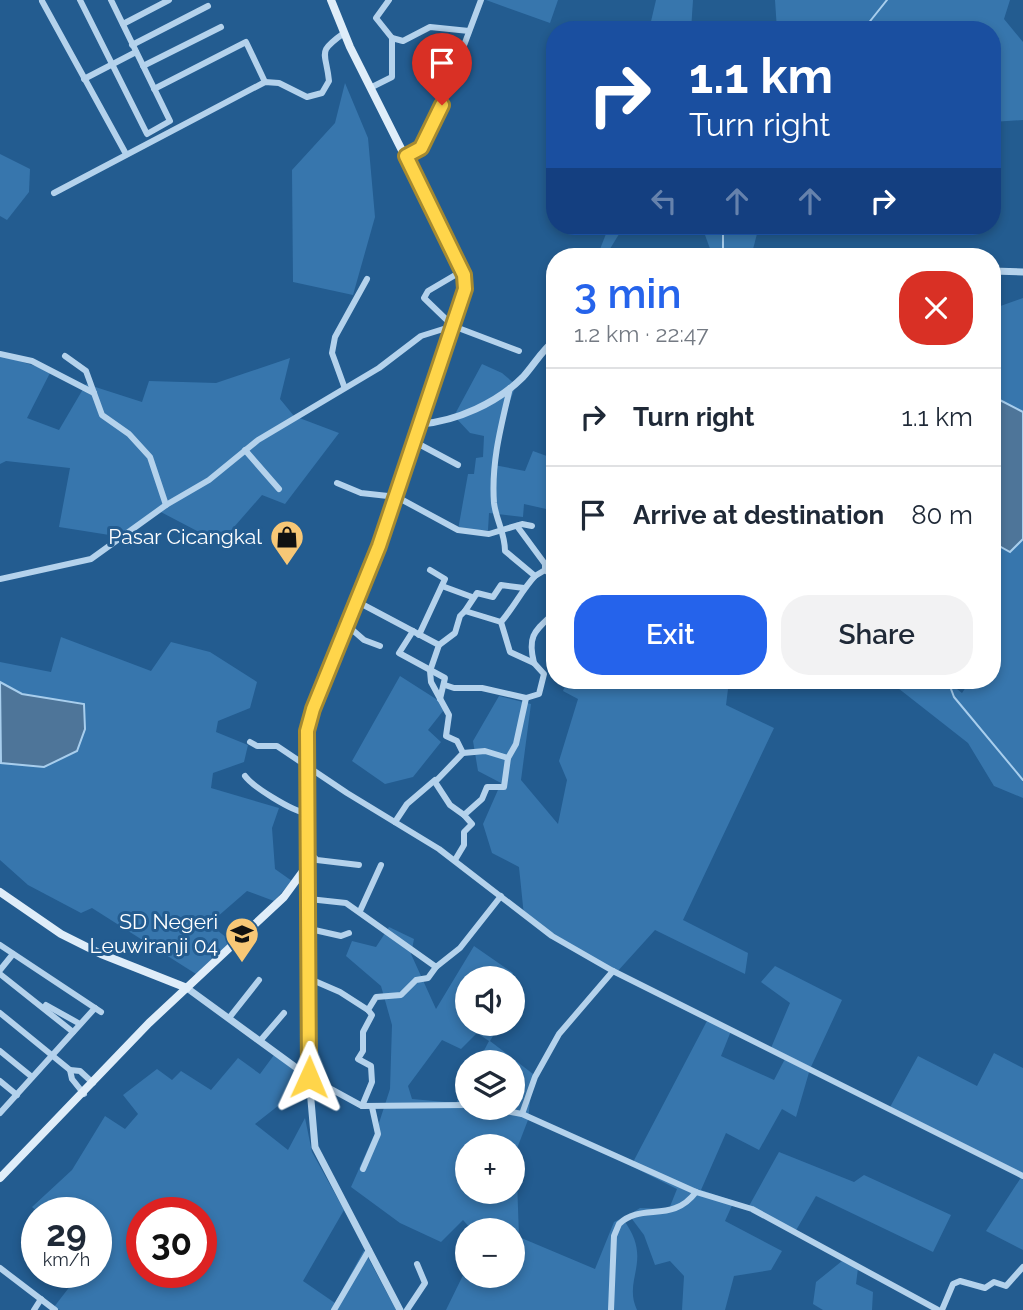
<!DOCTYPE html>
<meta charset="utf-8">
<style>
body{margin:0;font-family:Raleway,sans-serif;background:#f2f2f3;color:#1f2937;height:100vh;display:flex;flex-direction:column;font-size:26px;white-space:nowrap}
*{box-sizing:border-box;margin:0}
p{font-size:23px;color:#747a83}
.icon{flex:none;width:38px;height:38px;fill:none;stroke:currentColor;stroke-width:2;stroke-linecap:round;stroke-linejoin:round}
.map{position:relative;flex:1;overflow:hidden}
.panel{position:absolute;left:546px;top:248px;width:455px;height:441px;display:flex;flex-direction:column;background:#fff;border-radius:28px;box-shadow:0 4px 10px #0003}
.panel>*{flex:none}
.hud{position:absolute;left:546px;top:21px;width:455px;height:214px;border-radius:28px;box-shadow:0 4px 10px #0003;background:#1a4fa0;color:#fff;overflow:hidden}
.fabs{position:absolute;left:455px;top:966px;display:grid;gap:14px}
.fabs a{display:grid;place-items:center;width:70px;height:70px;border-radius:50%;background:#fff;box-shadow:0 4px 10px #0003;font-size:35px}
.speed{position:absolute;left:21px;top:1197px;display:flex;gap:14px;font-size:35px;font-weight:700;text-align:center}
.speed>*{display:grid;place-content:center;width:91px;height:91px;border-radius:50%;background:#fff;box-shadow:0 4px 10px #0003;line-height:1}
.speed small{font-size:18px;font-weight:400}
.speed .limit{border:10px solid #d22;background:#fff;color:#111}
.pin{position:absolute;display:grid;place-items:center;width:60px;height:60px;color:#fff;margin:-72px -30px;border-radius:50% 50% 50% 0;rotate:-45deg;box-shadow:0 0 7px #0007}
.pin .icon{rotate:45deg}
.me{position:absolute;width:77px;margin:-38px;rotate:1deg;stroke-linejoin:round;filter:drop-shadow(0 0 5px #0008)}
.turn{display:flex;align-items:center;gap:24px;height:147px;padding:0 28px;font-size:32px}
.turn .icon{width:91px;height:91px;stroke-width:2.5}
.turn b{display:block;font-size:49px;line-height:60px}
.lanes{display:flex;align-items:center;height:66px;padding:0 28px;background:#0003;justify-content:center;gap:35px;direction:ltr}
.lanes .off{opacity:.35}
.round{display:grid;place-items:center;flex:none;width:74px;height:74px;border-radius:28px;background:#f2f2f3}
.head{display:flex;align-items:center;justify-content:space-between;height:119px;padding:0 28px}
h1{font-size:42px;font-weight:600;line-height:52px;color:#2563eb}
.button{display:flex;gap:14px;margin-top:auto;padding:14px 28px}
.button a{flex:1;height:80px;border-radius:28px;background:#2563eb;color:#fff;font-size:28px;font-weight:600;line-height:80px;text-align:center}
.button a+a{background:#f2f2f3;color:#1f2937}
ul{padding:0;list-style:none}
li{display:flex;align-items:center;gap:21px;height:98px;padding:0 28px;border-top:2px solid #e0e1e3}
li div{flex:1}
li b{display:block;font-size:26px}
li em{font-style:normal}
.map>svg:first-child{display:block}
</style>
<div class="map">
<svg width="1023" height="1310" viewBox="0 0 1023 1310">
<rect width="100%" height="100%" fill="#235c90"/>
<!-- green -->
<g fill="#3776ad" fill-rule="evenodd">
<polygon points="486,0 558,0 550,23"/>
<polygon points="656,0 693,0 691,30 649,30"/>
<polygon points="775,0 1010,0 1004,19 1023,42 1023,120 992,122 992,30 777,30"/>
<polygon points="345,83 368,138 375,217 353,295 293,282 292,170 335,123"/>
<polygon points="0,154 30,169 29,192 7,220 0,216"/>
<polygon points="609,226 624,226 605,257 597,257"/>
<polygon points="706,226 759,226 751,257 713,257 705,235"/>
<polygon points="1023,298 1023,412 992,396 992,309"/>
<polygon points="0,355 51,371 27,418 59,430 86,384 142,402 149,381 216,383 290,358 280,399 294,416 339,433 285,504 262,495 220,543 157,510 122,537 59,527 70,468 6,461 0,464"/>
<polygon points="482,364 502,373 516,385 496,439 494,465 525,471 533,451 555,459 555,511 524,504 523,517 489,513 488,530 458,530 468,474 474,474 476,458 483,457 484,436 470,433 454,416"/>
<polygon points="1023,539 1023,798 994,786 968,743 889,681 947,681 962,693 970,681 992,681 992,636 996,623 992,619 992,542 1009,551"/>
<polygon points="61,637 151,671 171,642 210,652 257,682 250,708 218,721 216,732 248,745 244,762 213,773 211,788 279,808 272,828 275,869 292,881 274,901 247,891 209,924 231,941 196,974 92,908 81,913 28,885 0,860 0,762 77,752 85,729 84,704 22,694 0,682 0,662 51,672"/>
<polygon points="400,676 447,706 428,730 441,742 413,777 385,784 352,761"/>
<polygon points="567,681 729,681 726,705 774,728 683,920 748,953 745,974 655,930 616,973 524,916 519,867 492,853 483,824 501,783 478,771 473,741 499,696 531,704 521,780 558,824 567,780 559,761 578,699 563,691"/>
<path d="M389 927 414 939 411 954 436 1009 474 946 513 973 512 978H467V1024H500L490 1041 533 1074 528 1120 516 1151 519 1237 595 1269 614 1222 622 1218C655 1260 622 1278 637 1310H446L467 1267V1276H513V1230H472L463 1220 441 1242 400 1223 351 1187 378 1126 390 1089 392 1025 381 986 346 956 352 941 376 947ZM477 1033 489 1041 478 1062H513V1108H467V1083L456 1103 412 1099 408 1086 442 1040 461 1049ZM467 1146H513V1192H467Z"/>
<polygon points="775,966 842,1000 810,1069 796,1117 782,1109 759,1150 726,1133 701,1190 734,1201 725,1221 782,1251 771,1270 734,1276 725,1310 682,1310 684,1276 670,1261 655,1265 644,1235 629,1215 640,1208 669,1209 677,1189 631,1166 708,1019 731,1031 721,1056 774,1080 786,1057 771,1048 790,1003 761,982"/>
<polygon points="994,1053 1023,1068 1023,1250 986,1231 1022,1176 889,1109 918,1056 977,1086"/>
<path d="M274 1055 302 1076V1087L255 1124 288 1150 305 1118 312 1152 344 1210 303 1281 335 1303 364 1250 396 1310H60L54 1307 81 1272H96V1213H39L32 1207 72 1170 105 1116 125 1129 138 1114 123 1095 157 1069 172 1080 181 1071 211 1090 238 1058 260 1074ZM142 1213H201V1272H142Z"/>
<polygon points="779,1152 854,1182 864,1175 951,1215 933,1252 816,1196 795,1232 749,1206"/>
<polygon points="842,1261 858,1268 856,1284 873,1292 872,1310 823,1310 813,1304 816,1282"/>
</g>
<!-- water -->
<g fill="#4e7599" stroke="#a8ceed" stroke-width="2">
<polygon points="992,396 1023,412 1023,539 1010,552 992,542"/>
<polygon points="0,682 22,694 84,704 85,729 77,751 44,767 1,763"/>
</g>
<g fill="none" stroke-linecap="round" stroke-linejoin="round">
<!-- stream -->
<g stroke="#a8ceed" stroke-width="2">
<polyline points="863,30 887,0"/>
<polyline points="723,257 723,226"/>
<polyline points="948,681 954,697 1023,780"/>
</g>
<!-- minor -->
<g stroke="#b4d2ec" stroke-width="6">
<polyline points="80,0 147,134 170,121 111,0"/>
<polyline points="42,1 126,154"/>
<polyline points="123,24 169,0"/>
<polyline points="392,38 403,41 430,27 469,31"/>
<polyline points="132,45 208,6"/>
<polyline points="143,66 221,27"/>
<polyline points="84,79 136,52"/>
<polyline points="372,87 392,77 392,38 376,18 389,0"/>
<polyline points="154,89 246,42 265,82"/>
<polyline points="406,156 421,148 436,120 481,0"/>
<path d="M54 193 265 82 279 83 307 97 322 93 329 81C326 51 316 53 344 33"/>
<polyline points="462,271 428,291 424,298 453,326 519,351"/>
<polyline points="0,354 32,361 94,393"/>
<polyline points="65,356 86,371 102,415 129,434 150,457 166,505"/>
<polyline points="344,386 332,353 335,337 367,279"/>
<polyline points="415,442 458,465"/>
<polyline points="245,450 279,489"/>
<polyline points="337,483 361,493 397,497 458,530 489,534 522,524 532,526"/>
<polyline points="517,526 545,564 545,570 535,576"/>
<polyline points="545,570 555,577"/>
<polyline points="0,579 91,559 166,505 209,480 258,440 379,368 421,336 453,326"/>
<polyline points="442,586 472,597"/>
<polyline points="358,602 439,645"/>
<polyline points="465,611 477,593 493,597 501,585 524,588"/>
<polyline points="348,626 364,640 380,646"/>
<polyline points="413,631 399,653 445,678 440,699"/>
<polyline points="419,635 445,579 430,570"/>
<path d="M534 663C527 635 535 631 555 612"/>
<polyline points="445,685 454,688 482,688 526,698"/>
<polyline points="250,742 257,746 277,746 347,793 439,849 552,936 613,971 1023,1176"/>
<polyline points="463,753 485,751 508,758"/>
<path d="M245 776C253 787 292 811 306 813"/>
<polyline points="464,815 450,805 435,782 463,753 457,741 446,736 449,715 431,682 430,671 439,645 455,633 460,616 465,611 501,622"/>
<polyline points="395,822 407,804 435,780"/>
<polyline points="307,850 317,860 359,865"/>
<path d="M455 860 464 845V832L472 824 464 815 482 799 487 787H504L508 758 516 744 526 698 539 694 544 674 534 663 510 652 501 622C514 607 522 590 535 576L505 551C505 533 496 520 494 503 491 463 501 426 510 388"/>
<polyline points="306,867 310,929 309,1077 362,1106 467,1105"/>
<polyline points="309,899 346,903 436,967 460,948 501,896"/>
<polyline points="360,911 381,865"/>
<polyline points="310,929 341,936 349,933"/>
<polyline points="0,945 101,1012"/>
<polyline points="0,970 13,954"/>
<polyline points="0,974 73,1032"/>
<polyline points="310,979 340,992 368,1010"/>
<polyline points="46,1005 80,1024"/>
<polyline points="0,1013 70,1070 80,1071 93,1083"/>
<polyline points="229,1018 259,980"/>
<polyline points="260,1041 284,1013"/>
<polyline points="0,1051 32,1077"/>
<polyline points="70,1070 72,1079 84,1094"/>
<polyline points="0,1081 17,1095"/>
<polyline points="362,1106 372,1082 371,1066 358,1059 363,1051 363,1032 372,1015 368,1010 376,997 401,995 416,980 428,978 436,967"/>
<polyline points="490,1108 522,1114 696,1192 752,1209 938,1310"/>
<polyline points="0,1113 95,1008"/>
<polyline points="522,1114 535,1077 559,1034 613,971"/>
<polyline points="363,1169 378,1134 372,1107"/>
<polyline points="0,1268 55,1310"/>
<polyline points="34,1310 41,1299"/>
<polyline points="334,1310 369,1250"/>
<polyline points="407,1310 425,1283 417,1264"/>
<path d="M611 1310 614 1236 619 1224C642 1202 672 1224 696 1192"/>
<polyline points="942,1310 953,1284 960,1281 985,1288 994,1282 1006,1286 1023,1267"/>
</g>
<!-- tertiary -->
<g stroke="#b4d2ec" stroke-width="7">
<polyline points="992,271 1023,272"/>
<path d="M421 424C457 421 497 403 523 377 534 365 542 350 555 340"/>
<polyline points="187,988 309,1077 315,1147 400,1310"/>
</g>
<!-- secondary -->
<g stroke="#dfedf9" stroke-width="8">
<polyline points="0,892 61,934 101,954 187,988"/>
<polyline points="0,1178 149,1023 284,897 306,867 309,723 379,546 465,286 454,254 350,47 331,0"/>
</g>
</g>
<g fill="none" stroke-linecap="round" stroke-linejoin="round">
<!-- route casing -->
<g stroke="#a68a30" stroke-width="18">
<polyline id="route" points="309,1077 307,731 313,709 379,546 465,289 464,275 406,156 421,148 442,105"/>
</g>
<!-- route -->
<use href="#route" stroke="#ffd54a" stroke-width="12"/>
</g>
<!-- icons -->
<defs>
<g id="shop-pin" transform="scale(1.75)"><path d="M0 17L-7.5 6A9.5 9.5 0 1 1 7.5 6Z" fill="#f7c776" stroke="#235c90"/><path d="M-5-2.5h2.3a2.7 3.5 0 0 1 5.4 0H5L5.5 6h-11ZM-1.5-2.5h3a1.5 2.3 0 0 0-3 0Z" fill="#111"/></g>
<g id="school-pin" transform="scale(1.75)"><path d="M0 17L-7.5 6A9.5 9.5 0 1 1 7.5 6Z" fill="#f7c776" stroke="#235c90"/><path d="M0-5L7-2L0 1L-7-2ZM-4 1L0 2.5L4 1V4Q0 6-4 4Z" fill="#111"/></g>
</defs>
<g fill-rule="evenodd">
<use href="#shop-pin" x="287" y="537"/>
<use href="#school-pin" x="242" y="934"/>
</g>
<g text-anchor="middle" stroke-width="6" stroke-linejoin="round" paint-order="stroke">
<!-- poi labels -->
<g font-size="21" fill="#fff" stroke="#235c90" text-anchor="end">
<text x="262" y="544">Pasar Cicangkal</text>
<text x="218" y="929">SD Negeri<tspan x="218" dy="24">Leuwiranji 04</tspan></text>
</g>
</g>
</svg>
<div class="fabs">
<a><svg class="icon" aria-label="sound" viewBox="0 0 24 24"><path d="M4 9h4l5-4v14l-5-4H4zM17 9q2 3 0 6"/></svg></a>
<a><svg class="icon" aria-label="layers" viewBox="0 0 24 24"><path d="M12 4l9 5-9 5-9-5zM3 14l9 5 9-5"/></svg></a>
<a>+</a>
<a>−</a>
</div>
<div class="speed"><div>29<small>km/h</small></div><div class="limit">30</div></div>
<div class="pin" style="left:442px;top:105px;background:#d93025"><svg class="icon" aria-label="arrive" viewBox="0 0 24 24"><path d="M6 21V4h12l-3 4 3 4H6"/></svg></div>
<svg class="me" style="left:309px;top:1077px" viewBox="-20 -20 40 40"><path d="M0-17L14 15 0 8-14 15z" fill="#ffd54a" stroke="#fff" stroke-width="4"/></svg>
<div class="hud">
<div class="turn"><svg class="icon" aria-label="right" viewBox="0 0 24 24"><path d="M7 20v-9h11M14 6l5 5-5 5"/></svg><div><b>1.1 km</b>Turn right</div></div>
<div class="lanes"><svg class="icon off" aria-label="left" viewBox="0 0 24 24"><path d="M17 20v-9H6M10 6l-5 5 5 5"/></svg><svg class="icon off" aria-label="ahead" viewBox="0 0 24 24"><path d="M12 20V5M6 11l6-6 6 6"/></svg><svg class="icon off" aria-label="ahead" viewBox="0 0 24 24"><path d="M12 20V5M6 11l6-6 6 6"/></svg><svg class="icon" aria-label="right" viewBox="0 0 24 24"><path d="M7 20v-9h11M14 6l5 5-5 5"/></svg></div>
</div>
<section class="panel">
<div class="head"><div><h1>3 min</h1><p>1.2 km · 22:47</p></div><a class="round" style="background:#d93025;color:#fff"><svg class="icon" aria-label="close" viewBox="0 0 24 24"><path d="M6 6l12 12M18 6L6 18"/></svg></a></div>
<ul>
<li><svg class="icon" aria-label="right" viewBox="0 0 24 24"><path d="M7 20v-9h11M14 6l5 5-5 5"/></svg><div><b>Turn right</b></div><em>1.1 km</em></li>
<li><svg class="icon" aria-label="arrive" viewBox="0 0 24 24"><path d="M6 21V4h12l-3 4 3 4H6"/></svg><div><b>Arrive at destination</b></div><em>80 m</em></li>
</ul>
<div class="button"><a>Exit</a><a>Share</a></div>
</section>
</div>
